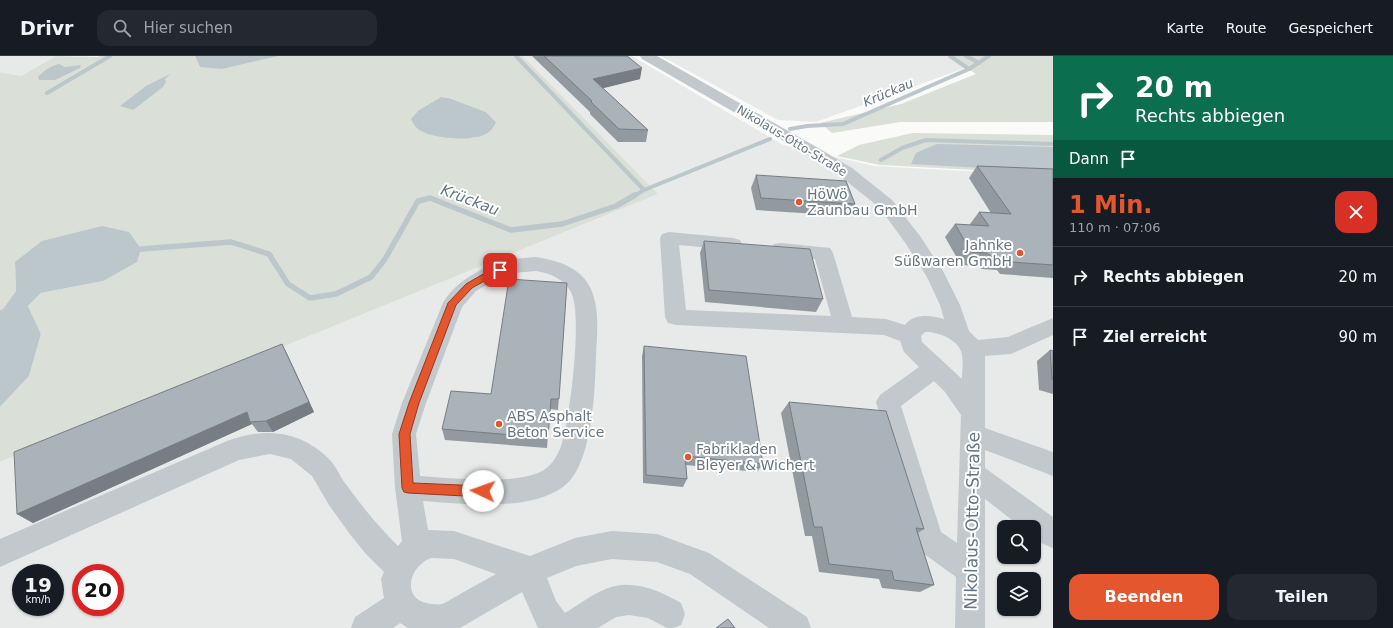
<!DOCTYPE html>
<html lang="de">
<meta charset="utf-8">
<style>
body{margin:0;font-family:"DejaVu Sans",sans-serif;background:#242831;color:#f1f3f6;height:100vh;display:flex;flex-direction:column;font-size:15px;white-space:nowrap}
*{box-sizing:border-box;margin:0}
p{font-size:13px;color:#9ea1a6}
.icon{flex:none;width:22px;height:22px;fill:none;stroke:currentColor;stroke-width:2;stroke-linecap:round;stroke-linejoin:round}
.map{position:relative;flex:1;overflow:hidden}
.sheet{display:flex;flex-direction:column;background:#171b24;width:340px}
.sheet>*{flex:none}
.top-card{background:#0b6e4f;color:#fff;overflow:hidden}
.buttons{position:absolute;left:997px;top:464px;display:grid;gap:8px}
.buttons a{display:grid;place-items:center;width:44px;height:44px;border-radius:8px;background:#171b24;box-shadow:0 1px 3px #0004;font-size:20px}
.speed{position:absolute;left:12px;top:508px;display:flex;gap:8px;font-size:20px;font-weight:700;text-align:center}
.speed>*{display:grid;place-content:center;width:52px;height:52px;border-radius:50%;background:#171b24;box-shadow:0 1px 3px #0004;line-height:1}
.speed small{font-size:10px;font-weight:400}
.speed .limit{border:6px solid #d22;background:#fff;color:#111}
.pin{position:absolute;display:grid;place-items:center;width:34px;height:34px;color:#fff;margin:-17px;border-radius:8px;box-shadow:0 2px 6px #0006}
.me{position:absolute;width:44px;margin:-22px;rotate:273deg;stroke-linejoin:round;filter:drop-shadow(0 0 3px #0008)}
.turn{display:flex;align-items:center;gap:14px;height:84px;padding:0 16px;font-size:18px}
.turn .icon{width:52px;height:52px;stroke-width:2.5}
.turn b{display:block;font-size:28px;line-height:34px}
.then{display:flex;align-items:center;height:38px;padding:0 16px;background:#0003;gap:8px;font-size:15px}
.round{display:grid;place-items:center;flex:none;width:42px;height:42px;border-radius:12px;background:#242831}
.head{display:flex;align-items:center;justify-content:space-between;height:68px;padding:0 16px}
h1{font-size:24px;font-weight:700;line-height:30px;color:#e4572e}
.primary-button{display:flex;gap:8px;margin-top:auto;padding:8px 16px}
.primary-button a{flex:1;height:46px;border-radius:12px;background:#e4572e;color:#fff;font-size:16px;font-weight:700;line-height:46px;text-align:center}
.primary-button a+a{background:#242831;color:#f1f3f6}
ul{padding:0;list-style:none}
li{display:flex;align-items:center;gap:12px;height:60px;padding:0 16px;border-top:1px solid #363941}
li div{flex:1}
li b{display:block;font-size:15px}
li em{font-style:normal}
header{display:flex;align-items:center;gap:24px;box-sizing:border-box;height:56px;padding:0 20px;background:#171b24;border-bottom:1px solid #363941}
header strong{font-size:19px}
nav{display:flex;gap:22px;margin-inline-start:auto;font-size:14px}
.search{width:280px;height:36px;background:#242831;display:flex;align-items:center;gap:10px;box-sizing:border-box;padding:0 14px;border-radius:12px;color:#9ea1a6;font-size:15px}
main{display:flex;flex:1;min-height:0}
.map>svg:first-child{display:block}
</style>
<header>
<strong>Drivr</strong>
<div class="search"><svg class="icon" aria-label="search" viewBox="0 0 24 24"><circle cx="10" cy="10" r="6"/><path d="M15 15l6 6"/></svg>Hier suchen</div>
<nav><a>Karte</a><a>Route</a><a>Gespeichert</a></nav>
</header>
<main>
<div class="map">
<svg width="1053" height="572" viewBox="0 0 1053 572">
<rect width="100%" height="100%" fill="#fafaf8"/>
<!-- built -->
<g fill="#e8e9e9" fill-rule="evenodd">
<polygon points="0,0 56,0 21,20 0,16"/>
<path d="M523 0H632L783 89 875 110 1053 120V572H0V406L658 138ZM1004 471H1034V501H1004ZM21 517H55V551H21ZM81 517H115V551H81ZM1004 523H1034V553H1004Z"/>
<polygon points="661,0 947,0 965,12 816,66 778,64"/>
</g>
<!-- green -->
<g fill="#dadfd7" fill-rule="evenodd">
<path d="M56 0 97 1 100 0H195L200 11 275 0H523L658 138 0 406V351L29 320 41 278 28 250 41 237 103 225 15 206 16 235 3 253 0 254V16L21 20ZM441 41 449 42 486 56 496 66 486 78 473 82H455L419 54Z"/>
<polygon points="949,0 1053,0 1053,66 900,66 832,77 820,67 901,48 976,18"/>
<polygon points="913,77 1053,79 1053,118 880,109 837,100 859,89"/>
</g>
<!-- water -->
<g fill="#bbc7cb">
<polygon points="195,0 278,0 222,13 200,11"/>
<path d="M59 8 65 11 81 9 80 12 55 24H39L38 21C44 15 50 10 59 8Z"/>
<polygon points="170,18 165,23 166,26 163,31 133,54 120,50 146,30"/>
<path d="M441 41 449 42 486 56 496 66C494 71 491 75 486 78 473 86 426 83 416 71 414 69 412 65 411 63L419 54Z"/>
<polygon points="937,88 1053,91 1053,116 911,108 916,97"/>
<polygon points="102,170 129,176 141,193 137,206 103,225 41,237 28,250 41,278 29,320 0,351 0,254 3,253 16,235 15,206 42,185"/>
</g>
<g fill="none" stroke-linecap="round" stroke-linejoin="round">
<!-- stream-far1 -->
<g stroke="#bbc7cb" stroke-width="4">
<polyline points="516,0 644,134"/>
<polyline points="950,0 969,13"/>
<polyline points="966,0 979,7"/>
<polyline points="47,37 110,0"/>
<polyline points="790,73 807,70 843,68 969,13 989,0"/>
<polyline points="881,104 902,92 926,84 1053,88"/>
<polyline points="634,140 644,134 770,83"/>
</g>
<!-- stream -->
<polyline stroke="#bbc7cb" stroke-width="5.5" points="141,193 231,186 269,198 288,228 310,242 336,238 371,221 385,203 418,145 430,142 511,174 562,168 616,150 635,139"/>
<!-- minor -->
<g fill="#c3c8cc" fill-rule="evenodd">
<path d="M640 0H657L820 93 852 112 892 144 920 180 943 215 960 249 969 275 978 284 1008 281 1053 262V279L1011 298 985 300V372L1053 396V420L985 394V412L1053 461V492L1043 488 1034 481V471H1021L985 443V572H955L956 521 920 495 916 485 876 346 880 339 919 311 904 296 900 285 884 279 676 269 668 267 665 261 660 182 662 178 669 176 733 182 740 184 742 188 740 192 733 194 679 189 686 254 831 260 815 203 774 198 771 193 774 188 781 187 830 192 833 197 852 261 886 263 905 269C913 257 932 259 944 263L940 249 927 221 906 188 880 152 840 120 808 99 642 3ZM925 276C936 275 957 283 961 295 964 304 962 314 962 323L922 286 921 280ZM934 325 945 336 961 359 957 487 941 476 901 350Z"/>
<path d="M536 201C558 205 581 211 591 233 600 254 597 278 596 299 595 333 593 410 563 431 527 456 465 448 423 445L428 474 454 475 530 500 575 482 612 475 657 478 709 497 807 561 811 572H769L690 518 657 506 612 503 576 510 547 522 556 545 565 557C580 548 595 536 611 531 635 524 660 535 681 547L685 558 681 569 673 572H667L648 562 629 559 616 561 598 572H538L522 536 460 572H408L400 567 393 572H351L355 561 384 542 381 523 384 516 366 498 349 477 329 449 312 420 291 403 270 398 239 404 0 511V483L227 385C264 371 301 374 329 403 337 411 341 423 348 431 363 452 380 472 398 490L402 485 395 432 392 378 402 347 443 247C456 224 486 209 511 203 519 202 528 202 536 201ZM536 215C550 217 564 223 571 236 583 258 570 361 562 387 559 397 553 408 544 414 518 430 450 422 420 420L416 378 426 347 462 251 476 235 495 224 514 217ZM431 502 454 503 496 518C483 525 469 533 455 541 451 543 446 547 442 548 439 549 435 548 432 548 401 546 407 511 431 502Z"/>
</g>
</g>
<!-- wall -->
<g fill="#929a9f">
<polygon points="532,0 627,0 640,23 603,32 648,74 646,86 618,86 590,58 590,56"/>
<polygon points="977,110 1053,113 1053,222 1000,218 997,214 982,213 977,210 961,209 945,181 955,168 970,169 970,168 979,156 991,157 969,122"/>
<polygon points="756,119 855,148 849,160 756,154 751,132"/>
<polygon points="704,185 823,243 816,256 705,246 700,197"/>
<polygon points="567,227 558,354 550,353 547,392 445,384 442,373 491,338"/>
<polygon points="282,288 288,300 314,356 273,376 258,376 252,368 33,467 17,458"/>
<polygon points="644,290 763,408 757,416 686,409 687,423 683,431 643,427 642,300"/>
<polygon points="1050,294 1053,295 1053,338 1039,334 1037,305"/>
<polygon points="789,346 924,473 918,477 934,529 920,536 882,532 879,523 819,516 812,480 805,480 781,357"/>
</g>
<!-- shaded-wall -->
<g fill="#777d82">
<polygon points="642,12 640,23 592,35 593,23"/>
<polygon points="282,288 288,300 314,356 273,376 266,365"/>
<polygon points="247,356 250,366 252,368 33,467 17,458"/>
</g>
<!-- building -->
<g fill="#aab3b9" stroke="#777d82">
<polygon points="544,0 627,0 642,12 593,23 648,74 619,73 591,46 592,45"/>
<polygon points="977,110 1053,113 1053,209 1011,206 1008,202 992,201 987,197 971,196 955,168 989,170 979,156 1011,158"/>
<polygon points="756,119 846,125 855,148 761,142"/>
<polygon points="704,185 810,193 823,243 709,234"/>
<polygon points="509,223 567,227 559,343 551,343 548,382 442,373 451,335 491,338"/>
<polygon points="282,288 309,346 266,365 250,366 247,356 17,458 14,396"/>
<polygon points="644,290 746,300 763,408 685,400 687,423 646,419"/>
<polygon points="1050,294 1053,295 1053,323 1052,323"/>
<polygon points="789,346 886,355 924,473 916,472 934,529 894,524 892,515 829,508 822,471 814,471"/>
<polygon points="728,563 735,572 716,572"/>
</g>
<!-- route -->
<polygon fill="#e4572e" stroke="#94391e" points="500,212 504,214 472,232 456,249 419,347 410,378 413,427 483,430 487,432 489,435 487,439 483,441 408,437 404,436 402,432 399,378 409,347 448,247 466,228 485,217"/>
<!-- markers -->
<g fill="#e4572e" stroke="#fff" stroke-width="1.5">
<circle cx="799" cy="146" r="4"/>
<circle cx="1020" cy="197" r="4"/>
<circle cx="499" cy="368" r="4"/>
<circle cx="688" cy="401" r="4"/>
</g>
<g text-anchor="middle" stroke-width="4" stroke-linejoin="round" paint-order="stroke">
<!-- far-street labels -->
<g font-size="12" fill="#657683" stroke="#fff">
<text transform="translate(792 85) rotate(31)" y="4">Nikolaus-Otto-Straße</text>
</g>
<!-- far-water labels -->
<g font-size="13" font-style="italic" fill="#60757c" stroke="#fff">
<text transform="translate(888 36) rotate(-23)" y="5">Krückau</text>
</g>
<!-- poi labels -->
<g font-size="14" fill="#657683" stroke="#fff" text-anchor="start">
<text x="807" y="143">HöWö<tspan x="807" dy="16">Zaunbau GmbH</tspan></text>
<text x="1012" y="194" text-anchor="end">Jahnke<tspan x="1012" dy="16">Süßwaren GmbH</tspan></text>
<text x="507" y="365">ABS Asphalt<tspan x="507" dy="16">Beton Service</tspan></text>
<text x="696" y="398">Fabrikladen<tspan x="696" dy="16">Bleyer &amp; Wichert</tspan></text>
</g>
<!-- water labels -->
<g font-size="15" font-style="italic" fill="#60757c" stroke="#fff">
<text transform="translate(470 144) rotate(21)" y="5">Krückau</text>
</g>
<!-- near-street labels -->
<g font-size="17" fill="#657683" stroke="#fff">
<text transform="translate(972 465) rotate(-89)" y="6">Nikolaus-Otto-Straße</text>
</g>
</g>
</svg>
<div class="buttons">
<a><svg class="icon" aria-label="search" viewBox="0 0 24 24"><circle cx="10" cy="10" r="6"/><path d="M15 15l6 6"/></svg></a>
<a><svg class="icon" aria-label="layers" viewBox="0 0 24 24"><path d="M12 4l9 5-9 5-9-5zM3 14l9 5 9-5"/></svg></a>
</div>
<div class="speed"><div>19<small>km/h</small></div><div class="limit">20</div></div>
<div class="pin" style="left:500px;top:214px;background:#d93025"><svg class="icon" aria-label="arrive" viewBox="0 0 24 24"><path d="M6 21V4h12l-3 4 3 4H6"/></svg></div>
<svg class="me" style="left:483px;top:435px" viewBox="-20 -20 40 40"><circle r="19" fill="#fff"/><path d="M0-13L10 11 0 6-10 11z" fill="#e4572e"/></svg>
</div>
<section class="sheet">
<div class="top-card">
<div class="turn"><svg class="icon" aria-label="right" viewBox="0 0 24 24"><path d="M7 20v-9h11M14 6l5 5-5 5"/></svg><div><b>20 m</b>Rechts abbiegen</div></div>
<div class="then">Dann<svg class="icon" aria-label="arrive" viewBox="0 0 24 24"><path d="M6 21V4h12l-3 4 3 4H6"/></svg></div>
</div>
<div class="head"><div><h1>1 Min.</h1><p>110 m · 07:06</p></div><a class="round" style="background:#d93025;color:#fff"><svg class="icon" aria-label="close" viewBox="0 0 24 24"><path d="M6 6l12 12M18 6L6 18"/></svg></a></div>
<ul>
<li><svg class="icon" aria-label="right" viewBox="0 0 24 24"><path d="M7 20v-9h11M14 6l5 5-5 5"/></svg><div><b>Rechts abbiegen</b></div><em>20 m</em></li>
<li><svg class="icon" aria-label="arrive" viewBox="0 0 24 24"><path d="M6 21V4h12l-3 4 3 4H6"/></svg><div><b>Ziel erreicht</b></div><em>90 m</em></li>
</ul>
<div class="primary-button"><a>Beenden</a><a>Teilen</a></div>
</section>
</main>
